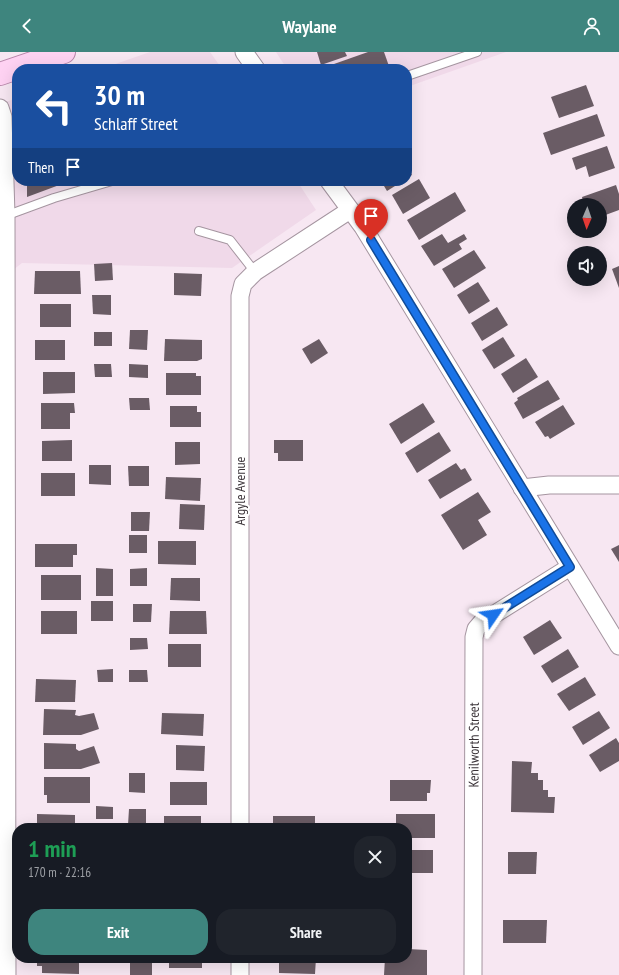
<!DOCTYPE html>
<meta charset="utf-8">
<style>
body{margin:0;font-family:"PT Sans Narrow",sans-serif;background:#20242c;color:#f1f3f6;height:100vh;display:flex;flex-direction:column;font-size:15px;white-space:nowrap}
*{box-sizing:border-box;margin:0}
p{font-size:13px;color:#9ea1a6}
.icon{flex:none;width:22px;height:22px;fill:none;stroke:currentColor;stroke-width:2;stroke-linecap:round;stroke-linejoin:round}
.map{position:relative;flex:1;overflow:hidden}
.sheet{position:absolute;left:12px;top:771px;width:400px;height:140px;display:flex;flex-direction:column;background:#171b24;border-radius:16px;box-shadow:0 4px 16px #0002}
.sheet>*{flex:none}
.banner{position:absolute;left:12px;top:12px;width:400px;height:122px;border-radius:16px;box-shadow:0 4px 16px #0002;background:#1a4fa0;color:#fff;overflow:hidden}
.needle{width:26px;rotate:182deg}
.fabs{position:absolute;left:567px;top:146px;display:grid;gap:8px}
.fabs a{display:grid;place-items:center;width:40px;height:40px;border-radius:50%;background:#171b24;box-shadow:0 4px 16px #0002;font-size:20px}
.pin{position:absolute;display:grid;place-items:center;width:34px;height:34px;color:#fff;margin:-41px -17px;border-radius:50% 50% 50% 0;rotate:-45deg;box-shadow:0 0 4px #0007}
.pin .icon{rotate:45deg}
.me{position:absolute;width:44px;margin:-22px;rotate:58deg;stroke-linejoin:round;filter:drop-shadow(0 0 3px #0008)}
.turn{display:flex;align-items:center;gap:14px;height:84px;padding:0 16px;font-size:18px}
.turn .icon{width:52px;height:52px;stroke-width:2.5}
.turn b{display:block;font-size:28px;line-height:34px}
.then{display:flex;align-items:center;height:38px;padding:0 16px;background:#0003;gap:8px;font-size:15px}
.round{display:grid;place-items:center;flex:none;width:42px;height:42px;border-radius:16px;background:#20242c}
.headline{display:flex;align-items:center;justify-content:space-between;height:68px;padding:0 16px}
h1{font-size:24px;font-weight:600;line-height:30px;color:#1e9e55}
.cta{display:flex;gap:8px;margin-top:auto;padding:8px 16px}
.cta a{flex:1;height:46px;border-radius:16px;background:#3e857e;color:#fff;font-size:16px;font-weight:600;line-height:46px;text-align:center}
.cta a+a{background:#20242c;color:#f1f3f6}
header{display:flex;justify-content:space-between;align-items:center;height:52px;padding:0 16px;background:#3e857e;color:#fff;font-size:18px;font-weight:600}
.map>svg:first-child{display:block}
</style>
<header><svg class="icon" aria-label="back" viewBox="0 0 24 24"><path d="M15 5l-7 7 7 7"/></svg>Waylane<svg class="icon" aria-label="person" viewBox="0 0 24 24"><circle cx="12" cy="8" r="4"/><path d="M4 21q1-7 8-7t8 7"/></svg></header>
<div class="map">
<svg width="619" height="923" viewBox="0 0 619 923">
<rect width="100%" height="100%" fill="#f7e7f2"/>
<!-- built -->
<g fill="#f0d9e9">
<polygon points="150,0 210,0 222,17 101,17"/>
<polygon points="276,0 506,0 407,35 407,17 287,17"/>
<polygon points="17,46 17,129 297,129 316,158 232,216 22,211 0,228 0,52"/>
</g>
<!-- building -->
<g fill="#6a5c65">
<polygon points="317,0 345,0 347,4 321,13"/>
<polygon points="368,0 384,0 390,17 336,17 334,12"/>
<polygon points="586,33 594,54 559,66 551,45"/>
<polygon points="597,62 605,84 551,103 543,81"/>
<polygon points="607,94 615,116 589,125 586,114 576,118 572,106"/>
<polygon points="407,114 412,123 407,126"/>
<polygon points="419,127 430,146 403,162 392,143"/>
<polygon points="27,129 70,129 27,145"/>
<polygon points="381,129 403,129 387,139"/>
<polygon points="616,133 619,142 619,158 600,165 600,153 584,153 582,145"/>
<polygon points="455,140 466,159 419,188 407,168"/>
<polygon points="442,182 448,191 464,182 467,187 459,192 462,197 434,214 421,194"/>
<polygon points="474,198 486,216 454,236 442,217"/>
<polygon points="112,211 113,228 95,229 94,212"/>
<polygon points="619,214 619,236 612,217"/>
<polygon points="35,219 80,219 81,242 34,242"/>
<polygon points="174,221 202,222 201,244 174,243"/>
<polygon points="478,230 490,249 469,262 457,243"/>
<polygon points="92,243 111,243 111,263 93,262"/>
<rect x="40" y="252" width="31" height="23"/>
<polygon points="497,255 508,273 482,289 471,271"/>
<polygon points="130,278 148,278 147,298 129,297"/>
<rect x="94" y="280" width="18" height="14"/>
<polygon points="503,285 515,304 494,317 482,298"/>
<polygon points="165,287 202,288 202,307 197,309 164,309"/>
<polygon points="319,287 328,301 311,312 302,297"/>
<rect x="35" y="288" width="30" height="20"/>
<polygon points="526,306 538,325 513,341 501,322"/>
<polygon points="94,312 111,312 112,325 95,325"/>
<polygon points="129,312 148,313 148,326 129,325"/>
<polygon points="43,320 75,320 75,341 43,342"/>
<polygon points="166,321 196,321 196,324 201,324 201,343 166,343"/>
<polygon points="548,328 560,347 523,367 514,351 518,348 517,346"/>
<polygon points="129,346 149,346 150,358 130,358"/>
<polygon points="41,351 74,351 75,361 70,361 70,377 41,377"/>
<polygon points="423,351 435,370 401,392 389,372"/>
<polygon points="563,353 575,372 550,387 548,384 545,385 535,370"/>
<polygon points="170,354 197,354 197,360 201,360 201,375 170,375"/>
<polygon points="439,380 451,399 417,421 405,401"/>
<polygon points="72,388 72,409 42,409 42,389"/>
<polygon points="274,388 303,388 303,409 278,409 278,401 274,401"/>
<polygon points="175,390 200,390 200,412 175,413"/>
<polygon points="456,411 461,418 465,416 472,428 440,447 428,428"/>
<polygon points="89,413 111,413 111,433 89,432"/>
<polygon points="128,414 149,414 149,434 129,434"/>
<rect x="41" y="421" width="34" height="23"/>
<polygon points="166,425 201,426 200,449 165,447"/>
<polygon points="478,440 491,460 478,468 487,483 463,498 441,463"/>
<polygon points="180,452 205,453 204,478 179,477"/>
<polygon points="131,460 150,460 149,479 131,479"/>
<rect x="129" y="483" width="18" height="18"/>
<polygon points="158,489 196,489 196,513 158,512"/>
<polygon points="35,492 77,492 77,503 73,503 73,515 35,515"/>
<polygon points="619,493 619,510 611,497"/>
<polygon points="96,516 113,517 113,544 96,544"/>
<polygon points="147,516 147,534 130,534 130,517"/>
<rect x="41" y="523" width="40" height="25"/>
<polygon points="171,526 200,526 200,549 170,548"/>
<rect x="91" y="549" width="22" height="20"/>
<polygon points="133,552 152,552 151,570 133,570"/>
<rect x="41" y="559" width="36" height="23"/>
<polygon points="170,559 206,559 207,582 169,582"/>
<polygon points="550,568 562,586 534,603 523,585"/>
<polygon points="130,586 147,586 148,597 130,598"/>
<rect x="168" y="592" width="33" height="23"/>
<polygon points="568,597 579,615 552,631 541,614"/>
<polygon points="113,617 113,630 98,630 97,618"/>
<polygon points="129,618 147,618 148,630 129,630"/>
<polygon points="585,625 596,643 569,659 557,642"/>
<polygon points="36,627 76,628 75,650 35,650"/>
<polygon points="44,657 76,658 75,663 79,664 94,661 99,677 81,683 43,683"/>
<polygon points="599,659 610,676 583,693 572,675"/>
<polygon points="162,661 204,662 203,684 161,682"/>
<polygon points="616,686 619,691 619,709 600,720 589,703"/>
<polygon points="44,691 76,692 76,697 79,699 94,694 100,711 81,717 44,717"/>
<polygon points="176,693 205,694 204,719 176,718"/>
<polygon points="512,709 532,710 531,721 538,721 538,728 543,728 543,738 548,738 548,745 555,745 554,761 511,760"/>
<polygon points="129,721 145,721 145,741 129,740"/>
<polygon points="44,725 90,725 90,751 47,751 47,743 44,743"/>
<polygon points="390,728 431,728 430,741 427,741 427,749 390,749"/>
<rect x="170" y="730" width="37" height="23"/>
<polygon points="96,754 113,755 113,767 96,767"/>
<polygon points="129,757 146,757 146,774 128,773"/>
<polygon points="37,762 75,763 75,776 37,776"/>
<polygon points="396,762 435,762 435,786 407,786 407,776 396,776"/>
<rect x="164" y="764" width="37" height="12"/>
<rect x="273" y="764" width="42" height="12"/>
<rect x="407" y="798" width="26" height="23"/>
<polygon points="508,800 537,800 536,822 508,822"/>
<polygon points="503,868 547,868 546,891 503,891"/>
<polygon points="407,897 427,898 427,923 384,923 385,906 407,906"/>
<polygon points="37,906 79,906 79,922 42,921 42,914 37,914"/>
<rect x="92" y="906" width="22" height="4"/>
<rect x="130" y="906" width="22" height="17"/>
<rect x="169" y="906" width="33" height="10"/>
<polygon points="279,906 316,906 315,922 279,921"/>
</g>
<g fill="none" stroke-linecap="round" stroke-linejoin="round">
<!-- lane casing -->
<g stroke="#a595a0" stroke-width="10">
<g id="lane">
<polyline points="407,24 477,0"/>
<polyline points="5,164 54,146 112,129"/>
<polyline points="199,179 230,188 255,220"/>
</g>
</g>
<!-- street casing -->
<g stroke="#a595a0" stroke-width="19">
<g id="street">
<polyline points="244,0 256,17"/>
<polyline points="0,56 3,65 6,163 7,923"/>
<polyline points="329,129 363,175 619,594"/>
<polyline points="522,436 549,433 619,433"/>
<polyline points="240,776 240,244 243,232 255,220 350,158"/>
<polyline points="240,923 240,906"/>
<path id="s1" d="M473 923 474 585 476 577 482 570 570 515"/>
</g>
</g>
<!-- primary casing -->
<g stroke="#b987ab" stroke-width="24">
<polyline id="primary" points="0,22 64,0"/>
</g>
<!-- lane -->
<use href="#lane" stroke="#fff" stroke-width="8"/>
<!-- street -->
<use href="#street" stroke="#fff" stroke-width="17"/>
<!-- primary -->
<use href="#primary" stroke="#fed2f2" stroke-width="22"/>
</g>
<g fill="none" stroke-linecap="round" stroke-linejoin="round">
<!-- route casing -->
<g stroke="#114b97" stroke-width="10">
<polyline id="route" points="371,188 570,515 493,563"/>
</g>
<!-- route -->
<use href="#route" stroke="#1a73e8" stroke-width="7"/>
</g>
<g text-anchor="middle" stroke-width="4" stroke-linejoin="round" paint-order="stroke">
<!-- street labels -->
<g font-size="14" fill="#3a3338" stroke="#fff">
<text transform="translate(240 439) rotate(-90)" y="5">Argyle Avenue</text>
<text dy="5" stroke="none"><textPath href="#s1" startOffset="230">Kenilworth Street</textPath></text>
</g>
</g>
</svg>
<div class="fabs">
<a><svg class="needle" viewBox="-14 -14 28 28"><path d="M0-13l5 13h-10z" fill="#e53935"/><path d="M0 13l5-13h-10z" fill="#9ea1a6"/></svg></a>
<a><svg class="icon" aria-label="sound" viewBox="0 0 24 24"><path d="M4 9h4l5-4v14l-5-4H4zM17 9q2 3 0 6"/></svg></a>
</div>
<div class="pin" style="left:371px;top:188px;background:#d93025"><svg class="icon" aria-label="arrive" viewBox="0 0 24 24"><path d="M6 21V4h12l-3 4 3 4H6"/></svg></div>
<svg class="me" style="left:493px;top:563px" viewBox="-20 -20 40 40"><path d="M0-17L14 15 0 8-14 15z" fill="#1a73e8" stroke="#fff" stroke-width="4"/></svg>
<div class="banner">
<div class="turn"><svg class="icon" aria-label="left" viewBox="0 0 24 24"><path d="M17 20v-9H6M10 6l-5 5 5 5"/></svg><div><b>30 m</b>Schlaff Street</div></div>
<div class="then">Then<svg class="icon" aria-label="arrive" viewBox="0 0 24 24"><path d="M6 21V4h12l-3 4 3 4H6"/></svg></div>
</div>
<section class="sheet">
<div class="headline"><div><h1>1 min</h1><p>170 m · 22:16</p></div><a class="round"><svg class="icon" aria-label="close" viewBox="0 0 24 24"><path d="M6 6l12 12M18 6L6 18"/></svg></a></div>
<div class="cta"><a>Exit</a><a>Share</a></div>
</section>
</div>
